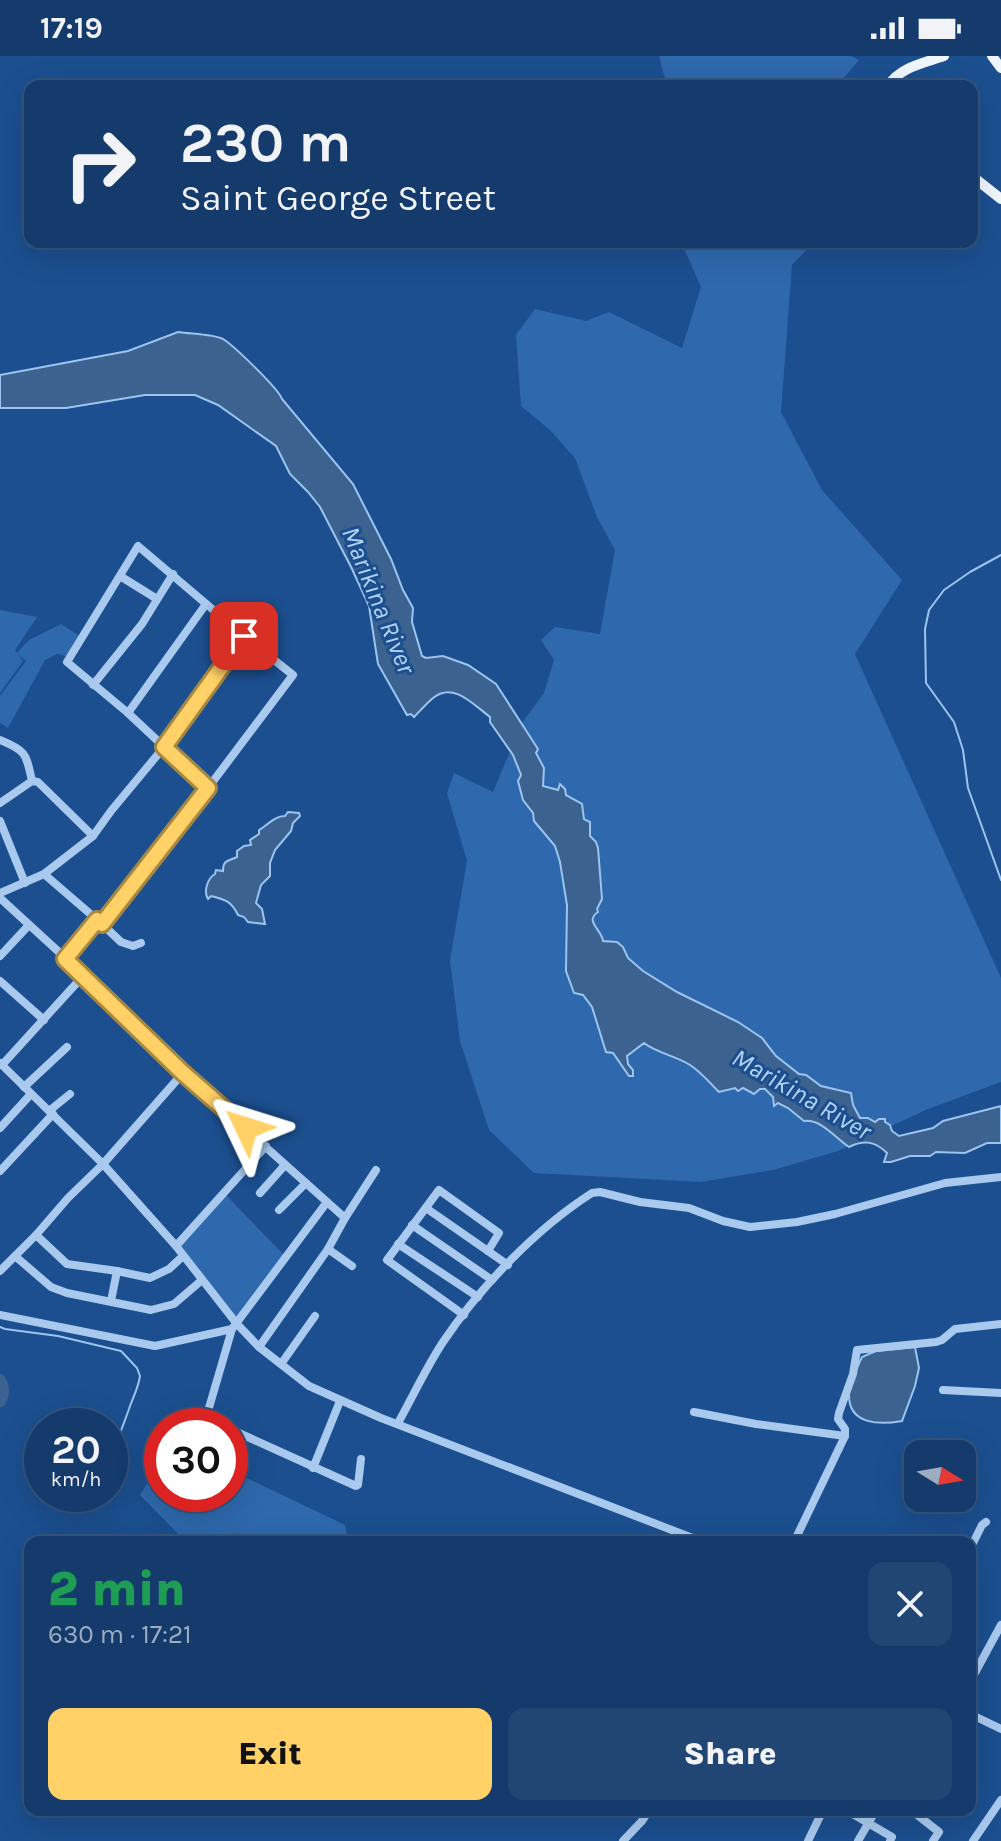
<!DOCTYPE html>
<meta charset="utf-8">
<style>
body{margin:0;font-family:Karla,sans-serif;background:#214673;color:#f1f3f6;height:100vh;display:flex;flex-direction:column;font-size:30px;white-space:nowrap}
*{box-sizing:border-box;margin:0}
p{font-size:26px;color:#9dadc1}
.icon{flex:none;width:44px;height:44px;fill:none;stroke:currentColor;stroke-width:2;stroke-linecap:round;stroke-linejoin:round}
.map{position:relative;flex:1;overflow:hidden}
.panel{position:absolute;left:24px;top:1480px;width:952px;height:280px;display:flex;flex-direction:column;background:#143b6b;border-radius:16px;box-shadow:0 8px 32px #0002,0 0 0 2px #33557e}
.panel>*{flex:none}
.banner{position:absolute;left:24px;top:24px;width:954px;height:168px;border-radius:16px;box-shadow:0 8px 32px #0002,0 0 0 2px #33557e;background:#143b6b;color:#f1f3f6;overflow:hidden}
.needle{width:52px;rotate:101deg}
.fabs{position:absolute;left:904px;top:1384px;display:grid;gap:16px}
.fabs a{display:grid;place-items:center;width:72px;height:72px;border-radius:16px;background:#143b6b;box-shadow:0 8px 32px #0002,0 0 0 2px #33557e;font-size:40px}
.speed{position:absolute;left:24px;top:1352px;display:flex;gap:16px;font-size:40px;font-weight:700;text-align:center}
.speed>*{display:grid;place-content:center;width:104px;height:104px;border-radius:50%;background:#143b6b;box-shadow:0 8px 32px #0002,0 0 0 2px #33557e;line-height:1}
.speed small{font-size:20px;font-weight:400}
.speed .limit{border:12px solid #d22;background:#fff;color:#111}
.pin{position:absolute;display:grid;place-items:center;width:68px;height:68px;color:#fff;margin:-34px;border-radius:16px;box-shadow:0 4px 12px #0006}
.me{position:absolute;width:88px;margin:-44px;rotate:311deg;stroke-linejoin:round;filter:drop-shadow(0 0 6px #0008)}
.turn{display:flex;align-items:center;gap:28px;height:168px;padding:0 24px;font-size:36px}
.turn .icon{width:104px;height:104px;stroke-width:2.5}
.turn b{display:block;font-size:56px;line-height:68px}
.round{display:grid;place-items:center;flex:none;width:84px;height:84px;border-radius:16px;background:#214673}
.summary{display:flex;align-items:center;justify-content:space-between;height:136px;padding:0 24px}
h1{font-size:48px;font-weight:800;line-height:60px;color:#1e9e55}
.primary-button{display:flex;gap:16px;margin-top:auto;padding:16px 24px}
.primary-button a{flex:1;height:92px;border-radius:16px;background:#ffd166;color:#111;font-size:32px;font-weight:800;line-height:92px;text-align:center}
.primary-button a+a{background:#214673;color:#f1f3f6}
.status{display:flex;justify-content:space-between;align-items:center;height:56px;padding:0 40px;background:#143b6b;direction:ltr}
.status svg{height:22px;fill:currentColor}
.map>svg:first-child{display:block}
</style>
<div class="status"><b>17:19</b><svg viewBox="0 0 49 12"><path d="M0 12V9h3v3zM5 12V6h3v6zM10 12V3h3v9zM15 12V0h3v12zM26 1h20v11H26zM47 4h2v5h-2z"/></svg></div>
<div class="map">
<svg width="1001" height="1785" viewBox="0 0 1001 1785">
<rect width="100%" height="100%" fill="#1b4f8f"/>
<!-- green -->
<g fill="#2e69ad">
<polygon points="659,0 851,0 859,4 837,30 667,30"/>
<polygon points="681,186 814,186 792,209 781,356 822,434 902,524 855,598 1001,922 1001,1026 928,1053 838,1095 773,1114 701,1126 534,1117 489,1074 460,985 450,904 467,805 447,737 454,717 493,736 522,667 544,637 554,604 541,584 555,571 600,578 615,494 597,461 575,402 550,374 521,350 516,279 535,253 586,265 609,256 682,292 701,231"/>
<polygon points="0,554 37,561 15,594 17,597 29,584 61,568 80,580 69,601 57,598 45,604 8,672 0,667 0,640 26,605 18,598 23,605 0,637"/>
<polygon points="226,1139 286,1201 241,1266 180,1189"/>
<polygon points="162,1403 162,1438 230,1438 230,1414 345,1469 348,1486 186,1486 140,1439"/>
</g>
<!-- water -->
<g fill="#3c6290" stroke="#9cc4f0" stroke-width="2">
<path d="M178 276C190 278 213 278 223 283 233 289 278 332 282 343L353 428 391 503 403 534 413 552 412 566 422 600 426 602 443 600 468 609 496 628 538 693 536 697 544 712 543 730 558 734 560 728 565 733 566 739 582 748 584 763 590 766V780L596 786 598 792 602 843 597 853 598 856C584 865 602 874 603 885L617 886 623 891 628 902 643 915 677 936 738 966 762 982 776 1000 799 1018 806 1019 821 1030 851 1037 853 1049 860 1062H868L875 1066 879 1063H885V1066L890 1069 892 1075 899 1080 933 1072 943 1065 1001 1050V1087H987L965 1097 936 1096 930 1100H910L891 1106H884L887 1097C876 1086 865 1083 849 1091 835 1082 822 1063 804 1065L788 1052 778 1047 774 1050 773 1041 765 1033H760L754 1038 743 1032 738 1035 735 1032 719 1036C710 1027 701 1016 690 1009 676 1000 657 997 644 987L627 1000 628 1008 633 1014V1020H629L613 997 606 996 592 951 583 939 574 937 566 915 567 849 560 806 555 790 534 765 533 757 523 744 518 725 521 719 513 699 490 666V661C474 649 453 625 433 642 426 648 420 655 414 661L411 658 407 659 378 608 369 550 352 513 320 451 308 436 290 418 276 390 218 349 195 339H145L66 352H0V319L128 295Z"/>
<path d="M288 756 299 757 300 760 293 767 291 775 275 794 270 807V820L261 829 256 847 262 853 265 868 248 866 244 861 238 859C231 845 226 844 211 840L208 843C203 835 208 822 215 818L216 814 223 815C223 804 228 805 237 801V795L244 790 251 789 250 784 259 778V774C268 769 274 760 285 760Z"/>
<path d="M915 1291 919 1312 915 1330 902 1365C880 1369 848 1369 849 1338 850 1326 857 1312 862 1301L876 1295Z"/>
</g>
<g fill="none" stroke-linecap="round" stroke-linejoin="round">
<!-- stream -->
<g stroke="#9cc4f0" stroke-width="2">
<polyline points="1001,499 970,516 944,534 929,554 925,573 926,627 954,666 963,694 968,732 1001,824"/>
<path d="M0 1271 5 1273 58 1280 121 1295 137 1312 140 1320C138 1333 133 1341 129 1353 123 1369 119 1383 110 1397"/>
</g>
<!-- river -->
<path stroke="#3c6290" stroke-width="12" d="M0 1324C4 1331 4 1338 0 1345"/>
<!-- minor -->
<g stroke="#a9c9ee" stroke-width="8">
<polyline points="120,520 157,543"/>
<polyline points="93,629 142,568 173,518"/>
<polyline points="128,657 206,548"/>
<path d="M0 684C27 695 26 698 32 725L38 726 93 780"/>
<polyline points="0,747 32,725"/>
<polyline points="0,765 25,827"/>
<polyline points="44,818 102,868 121,886 133,890 141,887"/>
<polyline points="0,837 44,818 93,780 111,755 164,691 244,580"/>
<polyline points="0,842 84,919 183,1017 345,1162 328,1193 259,1291"/>
<polyline points="102,868 208,732 293,619 244,580 138,490 67,606 128,657 208,732"/>
<polyline points="0,900 29,869"/>
<polyline points="65,903 97,864"/>
<polyline points="0,925 44,964"/>
<polyline points="0,1007 103,1108 176,1190 237,1268 259,1291 309,1330 381,1362 703,1486"/>
<polyline points="2,1009 84,919"/>
<polyline points="24,1031 67,991"/>
<polyline points="49,1055 70,1038"/>
<polyline points="0,1072 31,1038"/>
<polyline points="0,1115 53,1058"/>
<polyline points="260,1137 285,1109"/>
<polyline points="426,1152 508,1209"/>
<polyline points="279,1154 306,1127"/>
<polyline points="345,1162 376,1114"/>
<polyline points="412,1169 492,1224"/>
<polyline points="36,1179 67,1208 117,1215 150,1222 169,1213 183,1200"/>
<polyline points="398,1188 478,1241"/>
<polyline points="176,1190 266,1090"/>
<polyline points="328,1193 352,1210"/>
<polyline points="15,1200 51,1231 67,1237 151,1254 174,1248 202,1224"/>
<polyline points="0,1215 36,1179 68,1142 103,1108 183,1017"/>
<polyline points="111,1245 117,1215"/>
<polyline points="0,1259 155,1290 232,1273 327,1146"/>
<polyline points="464,1259 387,1204 439,1134 499,1177 488,1195"/>
<polyline points="281,1308 315,1260"/>
<polyline points="943,1334 1001,1337"/>
<polyline points="694,1356 756,1368 845,1380"/>
<path d="M398 1367C413 1340 426 1312 443 1286 480 1231 537 1172 592 1137L600 1136 640 1146 689 1152 723 1165 750 1171 797 1166 835 1158 945 1127 1001 1121"/>
<polyline points="223,1370 206,1362 232,1273"/>
<polyline points="230,1373 356,1430 358,1429 361,1403"/>
<polyline points="313,1412 340,1345"/>
<polyline points="794,1486 845,1380 845,1373 838,1363 839,1357 853,1318 857,1294 936,1286 942,1284 955,1273 1001,1268"/>
<polyline points="970,1493 982,1469 986,1466"/>
<polyline points="970,1626 1001,1569"/>
<polyline points="970,1658 1001,1673"/>
<polyline points="846,1754 892,1781 890,1785"/>
<polyline points="911,1754 939,1776 933,1785"/>
<polyline points="623,1785 642,1765 649,1754"/>
<polyline points="808,1785 823,1754"/>
<polyline points="858,1785 876,1754"/>
<polyline points="973,1785 1001,1744"/>
</g>
<!-- major -->
<g stroke="#f0f6ff" stroke-width="10">
<polyline points="992,0 1001,12"/>
<path d="M888 30C900 11 924 7 944 0"/>
<polyline points="972,120 1001,143"/>
</g>
</g>
<g fill="none" stroke-linecap="round" stroke-linejoin="round">
<!-- route casing -->
<g stroke="#a68842" stroke-width="20">
<polyline id="route" points="244,580 164,691 208,732 102,868 97,864 65,903 183,1017 246,1072"/>
</g>
<!-- route -->
<use href="#route" stroke="#ffd166" stroke-width="14"/>
</g>
<g text-anchor="middle" stroke-width="6" stroke-linejoin="round" paint-order="stroke">
<!-- water labels -->
<g font-size="26" font-style="italic" fill="#b5d3f5" stroke="#1b4f8f">
<text transform="translate(379 544) rotate(68)" y="9">Marikina River</text>
<text transform="translate(802 1038) rotate(30)" y="9">Marikina River</text>
</g>
</g>
</svg>
<div class="fabs">
<a><svg class="needle" viewBox="-14 -14 28 28"><path d="M0-13l5 13h-10z" fill="#e53935"/><path d="M0 13l5-13h-10z" fill="#9dadc1"/></svg></a>
</div>
<div class="speed"><div>20<small>km/h</small></div><div class="limit">30</div></div>
<div class="pin" style="left:244px;top:580px;background:#d93025"><svg class="icon" aria-label="arrive" viewBox="0 0 24 24"><path d="M6 21V4h12l-3 4 3 4H6"/></svg></div>
<svg class="me" style="left:246px;top:1072px" viewBox="-20 -20 40 40"><path d="M0-17L14 15 0 8-14 15z" fill="#ffd166" stroke="#fff" stroke-width="4"/></svg>
<div class="banner">
<div class="turn"><svg class="icon" aria-label="right" viewBox="0 0 24 24"><path d="M7 20v-9h11M14 6l5 5-5 5"/></svg><div><b>230 m</b>Saint George Street</div></div>
</div>
<section class="panel">
<div class="summary"><div><h1>2 min</h1><p>630 m · 17:21</p></div><a class="round"><svg class="icon" aria-label="close" viewBox="0 0 24 24"><path d="M6 6l12 12M18 6L6 18"/></svg></a></div>
<div class="primary-button"><a>Exit</a><a>Share</a></div>
</section>
</div>
